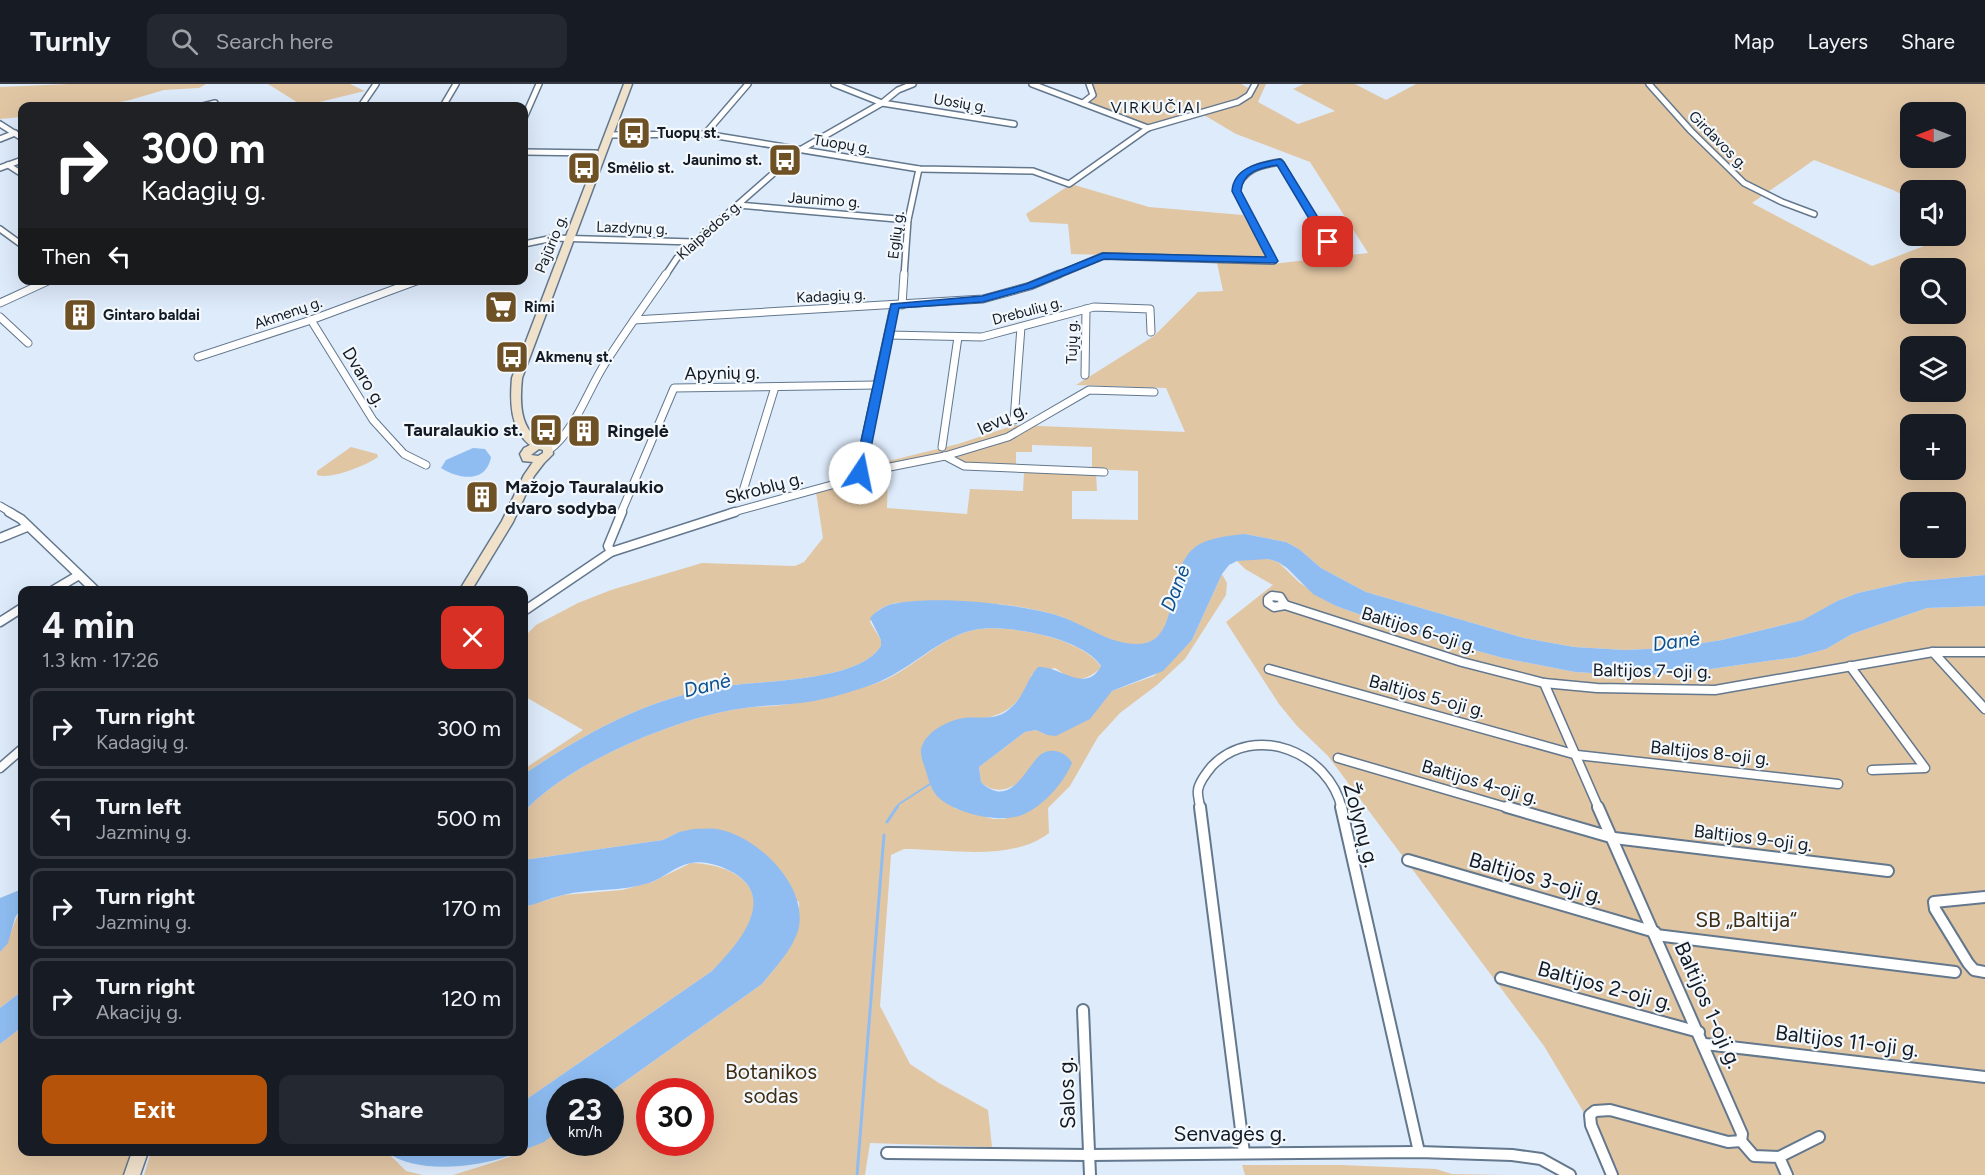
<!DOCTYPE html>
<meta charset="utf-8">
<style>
body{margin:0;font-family:Figtree,sans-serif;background:#242831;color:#f1f3f6;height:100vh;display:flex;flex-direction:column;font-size:22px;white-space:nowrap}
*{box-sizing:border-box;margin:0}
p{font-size:20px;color:#9ea1a6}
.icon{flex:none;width:33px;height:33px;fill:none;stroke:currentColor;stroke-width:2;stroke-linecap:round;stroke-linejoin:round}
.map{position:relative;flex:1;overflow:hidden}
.side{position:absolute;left:18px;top:502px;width:510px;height:570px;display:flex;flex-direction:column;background:#171b24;border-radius:12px;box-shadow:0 6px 24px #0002}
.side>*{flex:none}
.banner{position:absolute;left:18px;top:18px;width:510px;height:183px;border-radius:12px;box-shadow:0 6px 24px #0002;background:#202124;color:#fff;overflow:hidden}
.needle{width:39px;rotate:270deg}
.fabs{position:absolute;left:1900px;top:18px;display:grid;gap:12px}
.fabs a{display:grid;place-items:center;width:66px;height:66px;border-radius:12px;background:#171b24;box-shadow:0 6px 24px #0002;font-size:30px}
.speed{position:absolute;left:546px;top:994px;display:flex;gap:12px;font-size:30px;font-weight:700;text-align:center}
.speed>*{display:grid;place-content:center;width:78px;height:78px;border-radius:50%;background:#171b24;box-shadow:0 6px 24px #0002;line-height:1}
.speed small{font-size:15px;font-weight:400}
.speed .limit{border:9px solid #d22;background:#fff;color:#111}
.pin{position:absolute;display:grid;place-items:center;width:51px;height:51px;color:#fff;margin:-26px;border-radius:12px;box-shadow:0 3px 9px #0006}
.me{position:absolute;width:66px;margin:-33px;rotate:11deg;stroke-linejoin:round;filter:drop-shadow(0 0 4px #0008)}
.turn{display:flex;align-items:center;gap:21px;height:126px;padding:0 24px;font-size:27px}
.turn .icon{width:78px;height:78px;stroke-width:2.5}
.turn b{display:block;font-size:42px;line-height:51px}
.then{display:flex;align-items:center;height:57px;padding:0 24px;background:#0003;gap:12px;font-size:22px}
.round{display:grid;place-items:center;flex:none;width:63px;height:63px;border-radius:12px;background:#242831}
.headline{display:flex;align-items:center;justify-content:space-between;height:102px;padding:0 24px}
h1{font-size:36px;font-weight:700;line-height:45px}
.action{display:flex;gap:12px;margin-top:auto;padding:12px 24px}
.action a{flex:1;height:69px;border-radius:12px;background:#b45309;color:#fff;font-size:24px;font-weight:700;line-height:69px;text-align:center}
.action a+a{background:#242831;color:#f1f3f6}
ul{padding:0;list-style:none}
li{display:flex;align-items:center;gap:18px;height:81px;margin:0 12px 9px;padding:0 12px;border:3px solid #363941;border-radius:12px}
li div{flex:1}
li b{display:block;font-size:22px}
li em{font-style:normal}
header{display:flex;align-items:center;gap:36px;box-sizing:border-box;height:84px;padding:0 30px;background:#171b24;border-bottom:2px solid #363941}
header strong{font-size:28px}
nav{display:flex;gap:33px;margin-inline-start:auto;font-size:21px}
.search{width:420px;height:54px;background:#242831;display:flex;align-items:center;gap:15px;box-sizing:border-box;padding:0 21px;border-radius:12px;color:#9ea1a6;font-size:22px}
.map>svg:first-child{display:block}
</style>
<header>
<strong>Turnly</strong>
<div class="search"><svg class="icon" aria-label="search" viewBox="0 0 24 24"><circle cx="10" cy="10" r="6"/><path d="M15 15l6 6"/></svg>Search here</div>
<nav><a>Map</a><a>Layers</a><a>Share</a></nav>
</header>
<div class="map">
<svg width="1985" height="1091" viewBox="0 0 1985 1091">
<rect width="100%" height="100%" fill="#deebfb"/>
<!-- green -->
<g fill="#e1c6a4" fill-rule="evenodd">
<polygon points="69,0 206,0 199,4 164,6 130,16 100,22 22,22 22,33 0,35 0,3"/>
<polygon points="268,0 350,0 365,7 303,22"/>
<polygon points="1092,0 1241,0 1250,5 1241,15 1150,42 1087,19 1095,11"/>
<path d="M1258 0H1266L1258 18 1298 40 1335 27 1293 5 1304 0H1355L1386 16 1416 0H1985V491L1907 498 1858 509 1837 517 1804 536 1722 556 1670 564 1625 566 1574 563 1524 554 1366 508 1321 484 1299 465 1286 458 1245 450 1170 528C1165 544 1160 557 1142 560 1111 565 1084 539 1056 531 1013 518 966 517 921 519 911 519 898 517 889 521 879 524 874 529 870 538L881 556V562C859 598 765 596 726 602 649 613 588 648 524 690V685L583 646 524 612V553L536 541 578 519 611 506 702 479 795 482 804 478 823 454 816 408C834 404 859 404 864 383L958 360 1015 341 1185 348 1166 304 1076 301 1154 252 1198 208 1223 207 1216 174 1071 170 1068 140 1030 138 1026 130 1071 100 1149 123 1243 131 1272 180 1368 169 1310 78 1236 50 1204 31C1225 24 1247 21 1258 0ZM1911 28H1956V74H1911ZM1814 76 1893 106 1911 115V106H1956L1958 149 1872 182 1752 119ZM1911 184H1956V230H1911ZM1911 262H1956V308H1911ZM1911 340H1956V386H1911ZM1032 361 1092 363V385L1138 387V436L1072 435V407H1097L1096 389 1024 388 1023 407 970 405 967 430 887 424 888 386 955 372 964 378 1016 381V368H1032ZM1911 418H1956V464H1911Z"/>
<path d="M351 363 377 370 378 373C367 381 331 396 317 391V387Z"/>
<polygon points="1249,474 1268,475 1278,478 1300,499 1336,522 1409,548 1503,574 1575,588 1639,592 1689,588 1797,573 1826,565 1852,550 1927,524 1985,522 1985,1091 1618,1091 1617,1084 1544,962 1328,672 1297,642 1279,620 1226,538 1273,501 1245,485 1237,477"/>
<path d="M1222 490 1227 499 1226 511 1185 575 1157 601 1120 629 1098 653 1070 702 1048 724 1049 749C1012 778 950 765 904 765L891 771 880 922 910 980 939 999 988 1026 992 1063 870 1059 865 1091H453C491 1079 528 1070 559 1046L560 1059H610V1008L762 900C784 873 801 855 799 818L679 748 663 756 524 776V728C565 681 676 634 738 625 753 622 768 623 783 621 812 617 843 609 871 601 911 590 938 551 979 545 1011 541 1083 554 1101 583 1096 590 1083 597 1073 595 1068 594 1060 587 1055 584L1032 590C1023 616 1008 632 979 635L954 724 993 735H1005L1028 689C1016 704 997 713 981 698L979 683 1025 648 1036 646 1047 651 1103 616 1112 607 1154 592 1192 556ZM650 1008H700V1059H650Z"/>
<path d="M691 779C729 780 770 799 748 844 740 860 725 874 712 887L524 1017V823L563 811 622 806 652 798Z"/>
<path d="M22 823V907L0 924V868C11 855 13 838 22 823Z"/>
<polygon points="22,943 22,1068 131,1068 123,1091 0,1091 0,960"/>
<polygon points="151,1068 387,1068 406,1087 423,1091 144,1091"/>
<polygon points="1242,1081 1341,1081 1436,1085 1452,1090 1506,1091 1245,1091"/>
</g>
<!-- water -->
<g fill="#8fbdf2">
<path d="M473 364 485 365 491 373C486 400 458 395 441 384L446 376Z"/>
<path d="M1245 450 1286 458 1299 465 1321 484 1366 508 1524 554 1574 563 1625 566 1670 564 1722 556 1803 536 1837 517 1858 509 1907 498 1985 491V522L1927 524 1852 550 1826 565 1797 573 1689 588 1639 592 1575 588 1503 574 1409 548 1336 522 1313 510 1287 484 1278 478 1268 475 1237 477 1229 481 1222 490 1192 556 1163 587 1112 607 1090 635 1056 652 1047 651 1036 646 1025 648 979 683 981 698C1010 726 1025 685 1040 671 1051 662 1067 668 1072 679 1064 699 1040 726 1019 732 997 739 953 729 937 712 931 705 928 695 926 687 924 681 920 672 921 665 925 648 947 637 963 634 978 632 994 637 1007 627 1025 614 1025 597 1038 583 1059 581 1086 611 1101 582 1083 554 1011 541 979 545 939 551 910 588 871 601 856 606 839 612 823 615 795 622 766 620 738 625 676 634 565 681 524 728V690C588 648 649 613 726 602 764 596 859 598 881 562V556L870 534C875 528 884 522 892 520 933 511 1016 519 1056 531 1084 539 1107 560 1137 560 1187 560 1159 476 1204 458 1217 453 1232 451 1245 450Z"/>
<path d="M693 745C701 745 709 744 717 745 758 752 810 803 798 847 792 866 774 885 762 900L610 1008H560L559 1046 544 1058 524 1066V1017L712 887C735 863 779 816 734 789 722 782 705 776 691 779 675 782 664 794 649 799 621 808 592 804 563 811 550 814 537 820 524 823V776L663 756 679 748Z"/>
<polygon points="22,805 22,823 15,834 8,859 0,868 0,814"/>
<polygon points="22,907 22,943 0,960 0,924"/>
<path d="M387 1068H519C481 1084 416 1091 387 1068Z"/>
</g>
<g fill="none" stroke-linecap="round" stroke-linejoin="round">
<!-- stream-far1 -->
<polyline stroke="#8fbdf2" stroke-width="2" points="896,725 899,720 930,700"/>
<!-- stream -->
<g stroke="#8fbdf2" stroke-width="3">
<polyline points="887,738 897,723"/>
<polyline points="857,1091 884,751"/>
</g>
<!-- street-far3 casing -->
<g stroke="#63778d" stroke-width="8">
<g id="street-far3">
<polyline points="834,0 882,19 1014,40"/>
<polyline points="1032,0 1148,44"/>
<polyline points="1649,0 1691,47 1744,99 1782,118 1814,130"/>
<polyline points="1083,19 1093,11 1089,0"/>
<polyline points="203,22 215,19"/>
<polyline points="361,22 376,0"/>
<polyline points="443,22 456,0"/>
<polyline points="524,34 539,0"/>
<polyline points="0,40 22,54"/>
<polyline points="705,50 748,0"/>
<polyline points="609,51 705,50 919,85 1033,87 1069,100 1148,44 1238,18 1249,11 1255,0"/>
<polyline points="0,55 15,49"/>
<polyline points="524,68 596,69"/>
<polyline points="8,81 22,90"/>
<polyline points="0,84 22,76"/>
<polyline points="738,121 908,136"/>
<polyline points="0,145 22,161"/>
<polyline points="524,160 553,154 694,158"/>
<polyline points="665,192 677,174 800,66 882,19 898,6 913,0"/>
<polyline points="904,192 908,136 919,85"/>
<path d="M1055 192 1103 172 1273 177 1236 107C1242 85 1260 81 1280 78L1328 158"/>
</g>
</g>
<!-- street-far2 casing -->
<g stroke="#63778d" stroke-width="9">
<g id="street-far2">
<polyline points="0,219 50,196"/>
<polyline points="902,221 904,190"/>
<polyline points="0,233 28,259"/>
<polyline points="311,236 373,336 404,370 426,381"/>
<polyline points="634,236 983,215 1030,202 1059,190"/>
<polyline points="888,251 982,253 1094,223 1150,225 1151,248"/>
<polyline points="198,273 311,236 419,196"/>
<polyline points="1085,291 1086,225"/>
<polyline points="1014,336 1021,243"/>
<polyline points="942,363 958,253"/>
<path d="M549 366C576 346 588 305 606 278 625 248 646 219 666 190"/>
<polyline points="945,372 964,382 1104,388"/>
<polyline points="860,389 945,372 1008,353 1089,306 1154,308"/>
<polyline points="743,407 775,303"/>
<polyline points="0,422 12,429"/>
<polyline points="621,429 674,304 877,301"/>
<polyline points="730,429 857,394 894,222"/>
</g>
</g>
<!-- street-far1 casing -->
<g stroke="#63778d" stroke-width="11">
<g id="street-far1">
<polyline points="9,428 21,435 96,507"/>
<polyline points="0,454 27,443"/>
<polyline points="611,468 608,462 622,428"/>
<polyline points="52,507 79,491"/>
<polygon points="1272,512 1280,513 1285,521 1274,523 1268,519 1268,515"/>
<polyline points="1285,521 1462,578 1544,599 1597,604 1715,606 1933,568 1985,568"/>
<polyline points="524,527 611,468 735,428"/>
<polyline points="0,538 22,524"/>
<polyline points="1933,568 1985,625"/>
<polyline points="1850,582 1925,684 1872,686"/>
<polyline points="1269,585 1577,671 1838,700"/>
<polyline points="1544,599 1599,725"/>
<polyline points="1338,674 1512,725"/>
<polyline points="0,684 22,665"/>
<path d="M1200 725C1200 719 1197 711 1198 706 1199 698 1207 688 1212 682 1255 638 1329 668 1342 725"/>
</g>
</g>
<!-- street casing -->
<g stroke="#63778d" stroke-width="14">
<g id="street">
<polyline points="1200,723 1244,1069"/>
<polyline points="1341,723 1419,1068"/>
<polyline points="1507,723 1614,754 1888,787"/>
<polyline points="1598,723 1742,1050 1741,1057 1728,1058 1610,1026 1595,1027 1590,1031 1591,1041 1612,1091"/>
<polyline points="1408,776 1655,848"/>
<polyline points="1985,813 1934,818 1935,825 1968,879 1974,886 1985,888"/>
<polyline points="1656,851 1955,888"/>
<polyline points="1501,894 1699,948"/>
<polyline points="1083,926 1090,1091"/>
<polyline points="1705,960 1985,993"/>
<polyline points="1741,1057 1754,1072 1779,1073 1787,1091"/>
<polyline points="887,1069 1089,1071 1419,1068 1512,1071 1541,1075 1570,1091"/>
<polyline points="1779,1073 1819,1053"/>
</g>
</g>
<!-- secondary casing -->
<g stroke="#63778d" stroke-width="3">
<g id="secondary">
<path d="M624 0H632L522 294C519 323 520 352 552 362L553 370 544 379 534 392 513 438 471 507H459L502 437 524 391 533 378 523 377 520 370 524 364 530 361C510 345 510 317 512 294ZM539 365 543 366V369L538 372 531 371Z"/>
<polygon points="132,1068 148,1068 140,1091 124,1091"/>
</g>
</g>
<!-- street-far3 -->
<use href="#street-far3" stroke="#fff" stroke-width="5"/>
<!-- street-far2 -->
<use href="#street-far2" stroke="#fff" stroke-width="7"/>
<!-- street-far1 -->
<use href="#street-far1" stroke="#fff" stroke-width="8"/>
<!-- street -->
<use href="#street" stroke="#fff" stroke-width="10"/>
<!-- secondary -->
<use href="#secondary" fill="#f0e1cb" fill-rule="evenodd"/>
</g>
<!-- route -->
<path fill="#1a73e8" stroke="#114b97" stroke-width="1.5" d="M1280 75 1284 78 1333 158 1331 160 1323 158 1277 81C1260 84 1243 87 1241 107L1278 177 1276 179 1104 175 1033 204 983 218 899 224 866 389 864 392H855L854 389 891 220 982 212 1026 200 1103 169 1266 173 1232 107C1234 83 1259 79 1280 75Z"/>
<!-- icons -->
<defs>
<g id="bus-square" transform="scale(1.725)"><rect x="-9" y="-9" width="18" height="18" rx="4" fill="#6f5126" stroke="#f3f8fd"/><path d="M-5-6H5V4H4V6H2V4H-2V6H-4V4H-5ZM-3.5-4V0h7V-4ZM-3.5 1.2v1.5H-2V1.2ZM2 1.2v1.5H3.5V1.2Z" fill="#fff"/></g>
<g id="supermarket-square" transform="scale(1.725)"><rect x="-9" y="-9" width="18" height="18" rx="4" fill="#6f5126" stroke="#f3f8fd"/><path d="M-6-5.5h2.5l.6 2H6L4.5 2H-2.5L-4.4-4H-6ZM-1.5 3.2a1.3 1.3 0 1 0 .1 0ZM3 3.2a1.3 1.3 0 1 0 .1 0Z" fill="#fff"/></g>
<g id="building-square" transform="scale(1.725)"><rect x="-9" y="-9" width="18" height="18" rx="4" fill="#6f5126" stroke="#f3f8fd"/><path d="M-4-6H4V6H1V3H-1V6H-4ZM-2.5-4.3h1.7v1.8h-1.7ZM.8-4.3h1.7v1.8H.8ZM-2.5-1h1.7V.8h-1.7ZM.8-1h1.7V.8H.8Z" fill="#fff"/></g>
</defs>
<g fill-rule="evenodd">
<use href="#bus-square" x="634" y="49"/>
<use href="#bus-square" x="785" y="76"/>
<use href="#bus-square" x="584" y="84"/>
<use href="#supermarket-square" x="501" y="223"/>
<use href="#building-square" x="80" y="231"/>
<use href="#bus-square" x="512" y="273"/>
<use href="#bus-square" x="546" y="346"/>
<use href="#building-square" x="584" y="347"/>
<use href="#building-square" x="482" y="413"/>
</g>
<g text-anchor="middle" stroke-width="4.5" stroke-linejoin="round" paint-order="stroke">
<!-- far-street labels -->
<g font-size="15" fill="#131a23" stroke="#f3f8fd">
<text transform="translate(960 19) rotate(9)" y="5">Uosių g.</text>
<text transform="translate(1718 56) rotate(45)" y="5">Girdavos g.</text>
<text transform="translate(842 60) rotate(9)" y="5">Tuopų g.</text>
<text transform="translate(824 116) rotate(4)" y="5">Jaunimo g.</text>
<text transform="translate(632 144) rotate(2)" y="5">Lazdynų g.</text>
<text transform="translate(709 146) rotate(-42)" y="5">Klaipėdos g.</text>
<text transform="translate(896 151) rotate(-83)" y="5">Eglių g.</text>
<text transform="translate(551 160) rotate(-68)" y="5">Pajūrio g.</text>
<text transform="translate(831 212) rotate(-3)" y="5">Kadagių g.</text>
<text transform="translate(1027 227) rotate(-15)" y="5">Drebulių g.</text>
<text transform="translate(288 229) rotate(-19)" y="5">Akmenų g.</text>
<text transform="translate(1072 258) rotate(-89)" y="5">Tujų g.</text>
</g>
<!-- far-poi labels -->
<g font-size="15" font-weight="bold" fill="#131a23" stroke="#f3f8fd" text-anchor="start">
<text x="657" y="54">Tuopų st.</text>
<text x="762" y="81" text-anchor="end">Jaunimo st.</text>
<text x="607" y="89">Smėlio st.</text>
<text x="524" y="228">Rimi</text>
<text x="103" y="236">Gintaro baldai</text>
<text x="535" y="278">Akmenų st.</text>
</g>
<!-- far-neighbourhood labels -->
<g font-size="16" letter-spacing="1.5" fill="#131a23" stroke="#f3f8fd">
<text x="1156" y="29">VIRKUČIAI</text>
</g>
<!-- street labels -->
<g font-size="18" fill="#131a23" stroke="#f3f8fd">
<text transform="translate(722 289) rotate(-1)" y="6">Apynių g.</text>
<text transform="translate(364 293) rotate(59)" y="6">Dvaro g.</text>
<text transform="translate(1002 335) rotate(-25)" y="6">Ievų g.</text>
<text transform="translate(764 404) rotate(-15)" y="6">Skroblų g.</text>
<text transform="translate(1419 546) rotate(17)" y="6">Baltijos 6-oji g.</text>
<text transform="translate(1652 587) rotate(1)" y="6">Baltijos 7-oji g.</text>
<text transform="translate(1427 612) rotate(15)" y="6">Baltijos 5-oji g.</text>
<text transform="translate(1710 669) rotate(6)" y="6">Baltijos 8-oji g.</text>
<text transform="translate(1480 698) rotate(16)" y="6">Baltijos 4-oji g.</text>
<text transform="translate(1753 754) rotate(7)" y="6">Baltijos 9-oji g.</text>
</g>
<!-- poi labels -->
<g font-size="18" font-weight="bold" fill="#131a23" stroke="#f3f8fd" text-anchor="start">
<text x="523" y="352" text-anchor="end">Tauralaukio st.</text>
<text x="607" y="353">Ringelė</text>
<text x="505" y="409">Mažojo Tauralaukio<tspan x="505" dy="21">dvaro sodyba</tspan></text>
</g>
<!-- water labels -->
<g font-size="20" font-style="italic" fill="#0d508e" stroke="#f3f8fd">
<text transform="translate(1175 504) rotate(-69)" y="7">Danė</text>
<text transform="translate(1676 557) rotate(-8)" y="7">Danė</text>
<text transform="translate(707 601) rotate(-14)" y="7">Danė</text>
</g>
<!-- near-street labels -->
<g font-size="21" fill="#131a23" stroke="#f3f8fd">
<text transform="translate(1361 741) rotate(75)" y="7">Žolynų g.</text>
<text transform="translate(1536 794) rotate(16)" y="7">Baltijos 3-oji g.</text>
<text transform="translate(1605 902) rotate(15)" y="7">Baltijos 2-oji g.</text>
<text transform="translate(1708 921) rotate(66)" y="7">Baltijos 1-oji g.</text>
<text transform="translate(1847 957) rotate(7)" y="7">Baltijos 11-oji g.</text>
<text transform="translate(1067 1009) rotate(-92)" y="7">Salos g.</text>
<text x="1230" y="1057">Senvagės g.</text>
</g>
<!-- near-park labels -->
<g font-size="21" fill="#402d13" stroke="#f3f8fd">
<text x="1746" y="843">SB „Baltija“</text>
<text x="771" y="995">Botanikos<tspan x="771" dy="24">sodas</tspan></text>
</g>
</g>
</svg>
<div class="fabs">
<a><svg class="needle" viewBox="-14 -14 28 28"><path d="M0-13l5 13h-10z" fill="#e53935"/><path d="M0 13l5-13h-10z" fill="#9ea1a6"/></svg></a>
<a><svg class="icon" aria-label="sound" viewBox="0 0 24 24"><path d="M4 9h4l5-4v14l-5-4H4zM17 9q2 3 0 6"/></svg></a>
<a><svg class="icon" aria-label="search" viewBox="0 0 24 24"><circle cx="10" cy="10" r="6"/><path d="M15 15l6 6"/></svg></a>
<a><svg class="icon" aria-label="layers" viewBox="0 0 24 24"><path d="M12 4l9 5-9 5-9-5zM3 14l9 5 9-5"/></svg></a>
<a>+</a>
<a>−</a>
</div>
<div class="speed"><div>23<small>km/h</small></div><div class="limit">30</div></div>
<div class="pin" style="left:1328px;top:158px;background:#d93025"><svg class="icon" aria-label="arrive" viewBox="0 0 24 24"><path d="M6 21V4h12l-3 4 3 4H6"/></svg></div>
<svg class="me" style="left:860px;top:389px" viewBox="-20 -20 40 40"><circle r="19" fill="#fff"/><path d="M0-13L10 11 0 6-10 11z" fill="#1a73e8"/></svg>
<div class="banner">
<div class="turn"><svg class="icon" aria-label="right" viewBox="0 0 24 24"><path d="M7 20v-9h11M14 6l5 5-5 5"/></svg><div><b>300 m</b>Kadagių g.</div></div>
<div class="then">Then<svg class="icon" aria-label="left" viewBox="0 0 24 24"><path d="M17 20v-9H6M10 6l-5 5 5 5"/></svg></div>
</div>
<section class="side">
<div class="headline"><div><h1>4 min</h1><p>1.3 km · 17:26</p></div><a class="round" style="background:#d93025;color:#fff"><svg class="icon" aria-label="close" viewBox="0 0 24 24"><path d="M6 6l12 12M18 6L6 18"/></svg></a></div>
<ul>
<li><svg class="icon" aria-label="right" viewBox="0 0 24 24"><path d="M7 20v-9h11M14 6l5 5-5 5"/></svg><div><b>Turn right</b><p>Kadagių g.</p></div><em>300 m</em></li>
<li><svg class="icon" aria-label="left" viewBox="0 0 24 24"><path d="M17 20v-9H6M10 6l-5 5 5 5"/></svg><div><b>Turn left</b><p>Jazminų g.</p></div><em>500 m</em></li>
<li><svg class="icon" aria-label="right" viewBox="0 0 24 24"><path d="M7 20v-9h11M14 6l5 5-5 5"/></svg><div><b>Turn right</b><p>Jazminų g.</p></div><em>170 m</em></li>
<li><svg class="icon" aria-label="right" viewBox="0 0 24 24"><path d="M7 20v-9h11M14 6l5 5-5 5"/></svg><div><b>Turn right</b><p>Akacijų g.</p></div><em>120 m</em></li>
</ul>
<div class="action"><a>Exit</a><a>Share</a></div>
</section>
</div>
